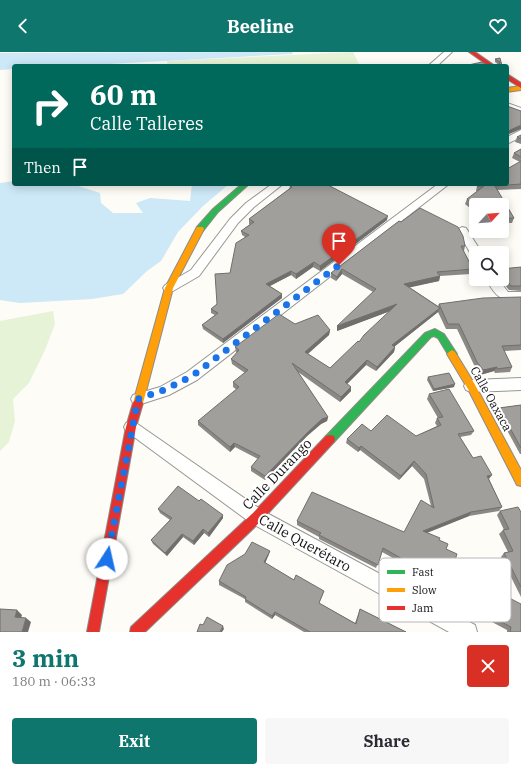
<!DOCTYPE html>
<meta charset="utf-8">
<style>
body{margin:0;font-family:"IBM Plex Serif",serif;background:#f7f7f7;color:#2b2b33;height:100vh;display:flex;flex-direction:column;font-size:15px;white-space:nowrap}
*{box-sizing:border-box;margin:0}
p{font-size:13px;color:#7c7c81}
.icon{flex:none;width:22px;height:22px;fill:none;stroke:currentColor;stroke-width:2;stroke-linecap:round;stroke-linejoin:round}
.map{position:relative;height:580px;overflow:hidden}
.side{display:flex;flex-direction:column;background:#fff;flex:1}
.side>*{flex:none}
.banner{position:absolute;left:12px;top:12px;width:497px;height:122px;border-radius:4px;box-shadow:0 2px 10px #0003;background:#00695c;color:#fff;overflow:hidden}
.needle{width:26px;rotate:64deg}
.fabs{position:absolute;left:469px;top:146px;display:grid;gap:8px}
.fabs a{display:grid;place-items:center;width:40px;height:40px;border-radius:4px;background:#fff;box-shadow:0 2px 10px #0003;font-size:20px}
.pin{position:absolute;display:grid;place-items:center;width:34px;height:34px;color:#fff;margin:-41px -17px;border-radius:50% 50% 50% 0;rotate:-45deg;box-shadow:0 0 4px #0007}
.pin .icon{rotate:45deg}
.me{position:absolute;width:44px;margin:-22px;rotate:10deg;stroke-linejoin:round;filter:drop-shadow(0 0 3px #0008)}
.turn{display:flex;align-items:center;gap:14px;height:84px;padding:0 12px;font-size:18px}
.turn .icon{width:52px;height:52px;stroke-width:2.5}
.turn b{display:block;font-size:28px;line-height:34px}
.then{display:flex;align-items:center;height:38px;padding:0 12px;background:#0003;gap:8px;font-size:15px}
.round{display:grid;place-items:center;flex:none;width:42px;height:42px;border-radius:4px;background:#f7f7f7}
.headline{display:flex;align-items:center;justify-content:space-between;height:68px;padding:0 12px}
h1{font-size:24px;font-weight:700;line-height:30px;color:#0f766e}
.primary-button{display:flex;gap:8px;margin-top:auto;padding:8px 12px}
.primary-button a{flex:1;height:46px;border-radius:4px;background:#0f766e;color:#fff;font-size:16px;font-weight:700;line-height:46px;text-align:center}
.primary-button a+a{background:#f7f7f7;color:#2b2b33}
header{display:flex;justify-content:space-between;align-items:center;height:52px;padding:0 12px;background:#0f766e;color:#fff;font-size:18px;font-weight:700}
.map>svg:first-child{display:block}
</style>
<header><svg class="icon" aria-label="back" viewBox="0 0 24 24"><path d="M15 5l-7 7 7 7"/></svg>Beeline<svg class="icon" aria-label="heart" viewBox="0 0 24 24"><path d="M12 20l-8-8c-3-5 5-10 8-4 3-6 11-1 8 4z"/></svg></header>
<div class="map">
<svg width="521" height="580" viewBox="0 0 521 580">
<rect width="100%" height="100%" fill="#fdfcf7"/>
<!-- green -->
<g fill="#e7f3d7">
<polygon points="353,0 360,14 168,14 167,9"/>
<polygon points="53,259 55,272 45,298 29,331 13,347 15,369 9,390 0,399 0,269"/>
</g>
<!-- water -->
<g fill="#cde8f7">
<polygon points="292,0 293,2 72,14 14,14 14,17 0,18 0,1"/>
<polygon points="14,129 14,132 72,132 100,141 101,151 113,161 143,161 136,151 150,146 190,149 192,132 229,132 203,154 178,180 161,209 147,219 123,242 92,247 20,251 0,248 0,131"/>
</g>
<g fill="none" stroke-linecap="round" stroke-linejoin="round">
<!-- street casing -->
<g stroke="#979795" stroke-width="2">
<g id="street">
<polygon points="444,0 452,0 437,14 428,14"/>
<polygon points="507,51 521,56 521,62 507,57"/>
<polygon points="521,78 521,85 507,92 507,85"/>
<polygon points="272,132 283,132 254,155 238,171 199,224 173,239 169,240 165,239 163,236 165,233 191,218 230,167 246,151"/>
<polygon points="438,132 449,132 197,328 169,343 138,353 133,351 131,347 133,343 160,335 187,320"/>
<polygon points="462,175 466,176 482,201 476,201 476,205 472,204 457,178"/>
<path d="M486 227H498L508 240H521V248C500 249 496 245 486 227Z"/>
<polygon points="521,326 521,338 471,340 466,338 464,334 466,330 471,328"/>
<polygon points="131,369 136,371 263,459 475,573 477,580 449,580 251,471 126,379 124,375 126,371"/>
</g>
</g>
<!-- fast casing -->
<g stroke="#8e8d8b" stroke-width="2">
<g id="fast">
<polygon points="242,132 249,132 218,160 203,179 197,179 197,175 213,157"/>
<polygon points="435,277 444,282 457,302 455,304 449,304 438,286 434,284 431,285 334,390 330,391 326,390 325,387 326,384 425,281"/>
</g>
</g>
<!-- slow casing -->
<g stroke="#8e8d8b" stroke-width="2">
<g id="slow">
<polygon points="521,34 521,38 507,40 507,36"/>
<polygon points="197,175 203,175 204,177 173,236 143,351 141,354 138,355 135,354 133,351 165,236"/>
<polygon points="452,298 455,300 474,331 521,418 521,434 517,433 468,337 447,302 449,300"/>
</g>
</g>
<!-- jam casing -->
<g stroke="#8e8d8b" stroke-width="2">
<g id="jam">
<polygon points="469,0 475,0 495,14 489,14"/>
<polygon points="507,22 521,31 521,36 507,27"/>
<polygon points="138,347 141,348 143,351 136,375 99,580 87,580 126,375 133,351 135,348"/>
<polygon points="330,383 334,384 335,387 334,390 261,469 145,580 130,580 131,575 253,461 326,384"/>
</g>
</g>
<!-- street -->
<use href="#street" fill="#fffffe" fill-rule="evenodd"/>
<!-- fast -->
<use href="#fast" fill="#30b455" fill-rule="evenodd"/>
<!-- slow -->
<use href="#slow" fill="#ff9f0a" fill-rule="evenodd"/>
<!-- jam -->
<use href="#jam" fill="#e5322d" fill-rule="evenodd"/>
</g>
<!-- wall -->
<g fill="#8a8986">
<polygon points="500,6 502,14 486,13 499,13 495,10 495,7"/>
<polygon points="521,83 521,92 515,90 517,85"/>
<polygon points="521,97 521,137 497,138 514,166 512,171 502,171 502,153 476,153 476,161 465,152 467,147 478,139 476,139 477,134 520,110 512,106 514,101"/>
<polygon points="290,134 387,168 320,219 313,215 296,227 291,223 270,234 282,242 282,246 223,291 203,277 202,273 215,263 211,261 211,257 217,252 245,185 242,183 241,179 250,172 249,172 249,167 289,137"/>
<polygon points="399,169 465,194 464,199 463,199 473,217 471,222 440,224 439,229 409,235 438,254 439,252 521,245 521,298 504,299 512,315 510,320 495,321 494,319 480,323 475,315 457,277 446,277 438,260 394,295 395,295 394,300 376,319 366,313 347,332 351,335 351,339 340,350 298,320 328,365 327,369 321,372 307,384 265,428 251,419 251,415 258,407 235,395 230,400 198,373 198,369 237,338 233,335 233,330 245,321 232,312 231,307 237,301 236,300 235,295 295,272 330,278 329,283 308,302 330,316 359,290 390,259 337,279 373,240 342,222 336,229 331,226 331,221"/>
<polygon points="521,215 521,239 509,238 500,227 502,227 502,217"/>
<polygon points="428,325 454,335 433,339 427,328"/>
<polygon points="429,342 474,379 471,383 460,385 473,406 489,427 502,455 499,459 469,464 427,481 439,488 446,497 452,517 521,580 507,580 507,578 443,544 442,547 440,550 421,541 423,533 410,526 413,517 382,500 376,516 319,487 319,485 297,473 297,469 404,480 431,454 424,427 412,414 399,428 360,398 358,400 346,391 347,387 371,379 416,384 437,374 435,371 437,366 438,366 427,347"/>
<polygon points="521,353 521,402 520,402 497,360 499,356"/>
<polygon points="199,449 223,463 223,466 209,485 204,481 194,493 183,485 167,504 153,492 151,488 170,468 160,461 158,457"/>
<polygon points="500,459 521,460 521,545 501,505 504,501 508,500 499,482 503,478 504,478 497,463"/>
<polygon points="269,502 265,511 294,528 323,542 319,551 355,571 360,557 406,580 304,580 275,563 272,567 245,550 245,547 219,533 219,529"/>
</g>
<!-- shaded-wall -->
<g fill="#716f6d">
<polygon points="521,73 521,77 507,83 508,79"/>
<polygon points="388,164 387,168 320,219 320,214"/>
<polygon points="314,210 313,215 296,227 296,222"/>
<polygon points="342,217 342,222 336,229 337,225"/>
<polygon points="291,219 291,223 266,236 266,232"/>
<polygon points="440,224 439,229 403,237 404,232"/>
<polygon points="282,242 282,246 223,291 223,287"/>
<polygon points="397,252 396,257 337,279 337,274"/>
<polygon points="440,256 438,260 390,298 392,293"/>
<polygon points="330,278 329,283 305,304 305,300"/>
<polygon points="395,295 394,300 376,319 377,315"/>
<polygon points="367,308 366,313 344,335 345,330"/>
<polygon points="497,315 494,319 480,323 483,318"/>
<polygon points="455,332 454,335 433,339 434,337"/>
<polygon points="351,335 351,339 340,350 341,345"/>
<polygon points="328,365 327,369 321,372 307,384 265,428 265,424 308,380 322,367"/>
<polygon points="234,391 235,395 230,400 230,395"/>
<polygon points="361,394 360,398 358,400 359,396"/>
<polygon points="414,409 412,414 399,428 401,424"/>
<polygon points="492,423 489,427 487,424"/>
<polygon points="471,460 469,464 421,483 423,479"/>
<polygon points="223,463 223,466 209,485 208,481"/>
<polygon points="203,477 204,481 194,493 193,489"/>
<polygon points="182,482 183,485 167,504 165,501"/>
<polygon points="270,499 269,502 264,514 264,510"/>
<polygon points="17,558 22,563 20,570 15,565"/>
<polygon points="275,560 275,563 272,567 272,564"/>
<polygon points="26,566 31,570 28,580 22,580"/>
<polygon points="223,574 224,577 222,580 220,580"/>
</g>
<!-- building -->
<g fill="#a19f9c" stroke="#716f6d">
<polygon points="500,6 502,14 464,14 482,10 486,13 499,13 500,10 495,7"/>
<polygon points="507,54 521,59 521,73 508,79 507,81"/>
<polygon points="521,83 521,87 517,85"/>
<polygon points="521,97 521,105 514,101"/>
<polygon points="521,109 521,132 495,134 514,166 502,167 502,153 476,153 476,155 467,147 484,134 477,134 481,132 507,132 507,117"/>
<polygon points="293,132 326,132 388,164 320,214 314,210 296,222 291,219 266,232 282,242 223,287 202,273 218,261 211,257 217,252 215,222 230,221 236,191 249,183 241,179 254,170 249,167 292,135 290,134"/>
<polygon points="420,156 458,175 463,184 465,194 461,194 473,217 437,220 440,224 404,232 440,256 392,293 395,295 377,315 367,308 345,330 351,335 341,345 292,311 328,365 322,367 308,380 265,424 251,415 260,404 234,391 230,395 198,369 239,335 233,330 248,318 231,307 239,298 235,295 279,262 295,272 318,263 330,278 305,300 330,316 358,289 359,290 364,283 397,252 337,274 376,237 342,217 337,225 331,221 399,169 401,170"/>
<polygon points="521,215 521,234 511,234 502,222 502,217"/>
<polygon points="521,245 521,293 502,294 512,315 497,317 497,315 483,318 477,310 459,272 448,272 439,252 483,246"/>
<polygon points="449,321 455,332 434,337 428,325"/>
<polygon points="449,337 474,379 458,382 473,406 481,404 492,423 487,424 502,455 471,460 423,479 440,486 439,488 448,492 446,497 457,502 452,517 521,552 521,580 510,580 511,575 444,540 442,547 423,537 426,529 412,523 415,514 383,496 378,513 319,483 321,481 297,469 312,440 404,480 421,448 434,456 426,422 414,409 401,424 361,394 359,396 347,387 362,372 371,379 387,363 416,384 441,373 437,366 443,365 429,342"/>
<polygon points="521,353 521,396 499,356"/>
<polygon points="178,434 199,449 201,447 223,463 208,481 203,477 193,489 182,482 165,501 151,488 172,466 158,457"/>
<polygon points="518,455 521,460 521,535 504,501 513,499 503,478 509,477 500,459"/>
<polygon points="252,490 270,499 264,510 294,528 296,523 324,539 319,551 356,572 360,557 406,580 310,580 275,560 272,564 245,547 246,545 219,529 227,513 245,502"/>
<polygon points="0,557 17,558 15,565 26,566 22,580 0,580"/>
<polygon points="207,565 223,574 220,580 197,580 200,572 203,573"/>
</g>
<g fill="none" stroke-linecap="round" stroke-linejoin="round">
<!-- route -->
<polyline stroke="#1a73e8" stroke-width="7" stroke-dasharray="0 12.6" points="107,507 138,347 164,338 192,324 339,213"/>
</g>
<g text-anchor="middle" stroke-width="4" stroke-linejoin="round" paint-order="stroke">
<!-- street labels -->
<g font-size="12" fill="#111" stroke="#fff">
<text transform="translate(491 347) rotate(61)" y="4">Calle Oaxaca</text>
</g>
<!-- near-street labels -->
<g font-size="14" fill="#111" stroke="#fff">
<text transform="translate(277 422) rotate(-46)" y="5">Calle Durango</text>
<text transform="translate(305 491) rotate(29)" y="5">Calle Querétaro</text>
</g>
</g>
<!-- legend -->
<rect x="379" y="506" width="132" height="64" rx="6" fill="#fff" stroke="#b8b8b8" stroke-width="1"/>
<rect x="387" y="518" width="18" height="4" fill="#30b455"/>
<rect x="387" y="536" width="18" height="4" fill="#ff9f0a"/>
<rect x="387" y="554" width="18" height="4" fill="#e5322d"/>
<g font-size="11" fill="#111">
<text x="412" y="524">Fast</text>
<text x="412" y="542">Slow</text>
<text x="412" y="560">Jam</text>
</g>
</svg>
<div class="fabs">
<a><svg class="needle" viewBox="-14 -14 28 28"><path d="M0-13l5 13h-10z" fill="#e53935"/><path d="M0 13l5-13h-10z" fill="#7c7c81"/></svg></a>
<a><svg class="icon" aria-label="search" viewBox="0 0 24 24"><circle cx="10" cy="10" r="6"/><path d="M15 15l6 6"/></svg></a>
</div>
<div class="pin" style="left:339px;top:213px;background:#d93025"><svg class="icon" aria-label="arrive" viewBox="0 0 24 24"><path d="M6 21V4h12l-3 4 3 4H6"/></svg></div>
<svg class="me" style="left:107px;top:507px" viewBox="-20 -20 40 40"><circle r="19" fill="#fff"/><path d="M0-13L10 11 0 6-10 11z" fill="#1a73e8"/></svg>
<div class="banner">
<div class="turn"><svg class="icon" aria-label="right" viewBox="0 0 24 24"><path d="M7 20v-9h11M14 6l5 5-5 5"/></svg><div><b>60 m</b>Calle Talleres</div></div>
<div class="then">Then<svg class="icon" aria-label="arrive" viewBox="0 0 24 24"><path d="M6 21V4h12l-3 4 3 4H6"/></svg></div>
</div>
</div>
<section class="side">
<div class="headline"><div><h1>3 min</h1><p>180 m · 06:33</p></div><a class="round" style="background:#d93025;color:#fff"><svg class="icon" aria-label="close" viewBox="0 0 24 24"><path d="M6 6l12 12M18 6L6 18"/></svg></a></div>
<div class="primary-button"><a>Exit</a><a>Share</a></div>
</section>
